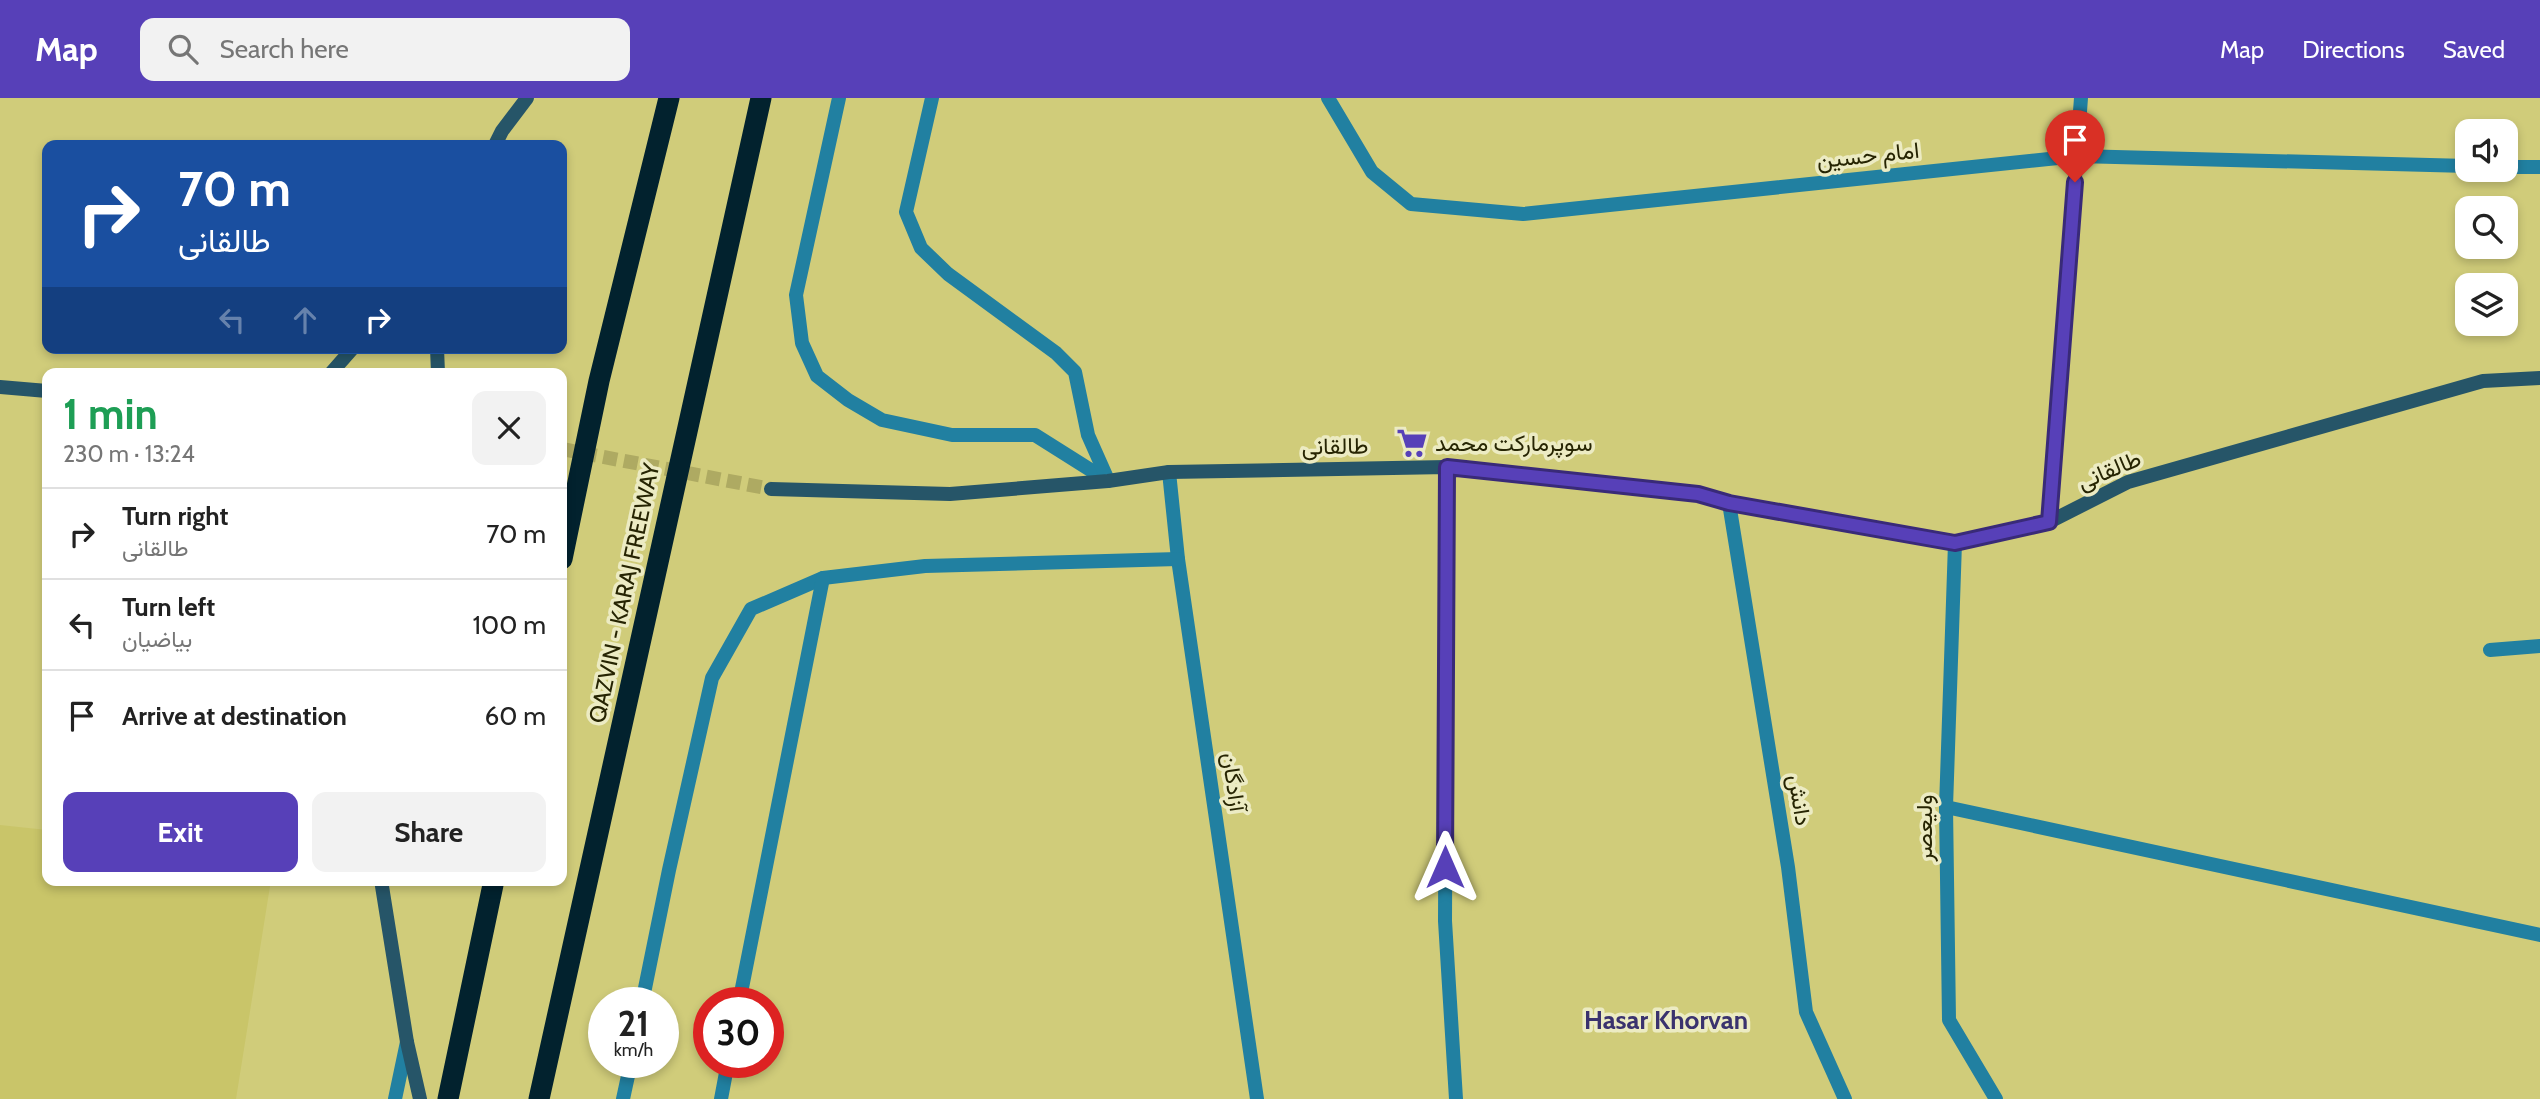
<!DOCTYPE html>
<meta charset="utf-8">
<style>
body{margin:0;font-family:Cabin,Vazirmatn,sans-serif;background:#f2f2f2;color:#222;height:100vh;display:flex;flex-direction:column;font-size:26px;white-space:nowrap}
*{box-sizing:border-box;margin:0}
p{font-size:23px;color:#767676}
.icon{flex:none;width:38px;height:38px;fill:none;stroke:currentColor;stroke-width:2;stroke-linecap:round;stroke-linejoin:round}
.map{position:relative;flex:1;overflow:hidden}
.drawer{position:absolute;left:42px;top:270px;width:525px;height:518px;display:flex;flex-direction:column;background:#fff;border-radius:14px;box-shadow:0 4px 10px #0003}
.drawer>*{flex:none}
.top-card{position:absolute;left:42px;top:42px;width:525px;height:214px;border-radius:14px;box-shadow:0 4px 10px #0003;background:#1a4fa0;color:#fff;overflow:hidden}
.buttons{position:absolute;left:2455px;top:21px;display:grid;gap:14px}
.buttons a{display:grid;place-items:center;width:63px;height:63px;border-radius:14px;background:#fff;box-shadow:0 4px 10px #0003;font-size:35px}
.speed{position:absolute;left:588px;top:889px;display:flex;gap:14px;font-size:35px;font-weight:700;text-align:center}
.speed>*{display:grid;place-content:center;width:91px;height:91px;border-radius:50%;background:#fff;box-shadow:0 4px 10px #0003;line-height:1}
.speed small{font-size:18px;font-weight:400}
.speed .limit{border:10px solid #d22;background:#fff;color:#111}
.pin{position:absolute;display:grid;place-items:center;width:60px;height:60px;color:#fff;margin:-72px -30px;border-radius:50% 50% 50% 0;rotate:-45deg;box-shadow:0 0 7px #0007}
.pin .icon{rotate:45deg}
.me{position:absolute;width:77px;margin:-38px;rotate:0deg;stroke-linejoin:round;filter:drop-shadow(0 0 5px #0008)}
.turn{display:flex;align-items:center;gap:24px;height:147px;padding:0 21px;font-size:32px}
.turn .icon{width:91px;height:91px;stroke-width:2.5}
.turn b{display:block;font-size:49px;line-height:60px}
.lanes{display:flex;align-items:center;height:66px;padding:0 21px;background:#0003;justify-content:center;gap:35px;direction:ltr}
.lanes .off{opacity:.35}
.round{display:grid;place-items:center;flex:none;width:74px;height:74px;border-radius:14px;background:#f2f2f2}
.head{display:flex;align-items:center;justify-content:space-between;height:119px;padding:0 21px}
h1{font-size:42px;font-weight:800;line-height:52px;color:#1e9e55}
.primary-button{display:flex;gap:14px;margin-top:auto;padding:14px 21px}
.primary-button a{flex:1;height:80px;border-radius:14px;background:#5740b8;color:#fff;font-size:28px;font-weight:800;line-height:80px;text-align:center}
.primary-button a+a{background:#f2f2f2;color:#222}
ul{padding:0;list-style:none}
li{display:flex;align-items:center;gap:21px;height:91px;padding:0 21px;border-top:2px solid #e0e0e0}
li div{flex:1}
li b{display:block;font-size:26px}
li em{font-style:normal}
header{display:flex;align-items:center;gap:42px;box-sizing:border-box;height:98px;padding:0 35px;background:#5740b8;color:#fff}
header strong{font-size:33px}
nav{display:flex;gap:38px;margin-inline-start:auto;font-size:24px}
.search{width:490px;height:63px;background:#f2f2f2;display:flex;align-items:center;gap:18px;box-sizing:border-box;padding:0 24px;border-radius:14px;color:#767676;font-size:26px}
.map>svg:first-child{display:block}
</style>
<header>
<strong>Map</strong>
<div class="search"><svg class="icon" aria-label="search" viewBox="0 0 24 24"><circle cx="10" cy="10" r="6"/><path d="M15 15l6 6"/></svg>Search here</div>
<nav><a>Map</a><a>Directions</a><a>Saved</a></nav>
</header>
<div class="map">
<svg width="2540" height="1001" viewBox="0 0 2540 1001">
<rect width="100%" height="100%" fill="#d0cc7a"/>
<!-- built -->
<polygon fill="#c9c569" points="0,727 47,732 47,782 271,782 236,1001 0,1001"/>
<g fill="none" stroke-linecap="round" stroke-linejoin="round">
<!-- secondary-tunnel -->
<polyline stroke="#aeaa62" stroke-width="14" stroke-dasharray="14 7" stroke-linecap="butt" points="562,351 771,391"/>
<!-- service -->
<polyline stroke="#2180a1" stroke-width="14" points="395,1001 407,944"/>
<!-- minor -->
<g stroke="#2180a1" stroke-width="14">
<polyline points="839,0 796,197 802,245 817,278 848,302 882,322 952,337 1035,337 1108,383"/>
<polyline points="932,0 906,114 921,150 948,176 1056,255 1075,274 1088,337 1108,382"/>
<polyline points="1328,0 1372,74 1411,106 1523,116 2077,58 2468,68"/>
<polyline points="2506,69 2540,69"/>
<polyline points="1447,369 1445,823 1456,1001"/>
<polyline points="1169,374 1178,461 1257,1001"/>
<polyline points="1729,405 1788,769 1806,914 1845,1001"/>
<polyline points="2049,424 2081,0"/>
<polyline points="2490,552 2540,548"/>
<polyline points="1946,709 2540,837"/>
<polyline points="642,905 669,772 712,580 751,511 823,480 925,468 1178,461"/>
<polyline points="739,905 823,480"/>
<polyline points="623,1001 631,964"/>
<polyline points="721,1001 728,964"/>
</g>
<!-- tertiary -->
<polyline stroke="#2180a1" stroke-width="14" points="1955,445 1946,709 1949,922 1996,1001"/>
<!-- secondary -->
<g stroke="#265568" stroke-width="14">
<polyline points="495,47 502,33 527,0"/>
<polyline points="437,250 438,275"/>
<polyline points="331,275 353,250"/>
<polyline points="0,289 47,293"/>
<polyline points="771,391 950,396 1108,383 1169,374 1447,369 1698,396 1729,405 1955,445 2049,424 2128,384 2483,283 2540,280"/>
<polyline points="381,782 407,944 420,1001"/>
</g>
<!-- motorway -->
<g stroke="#02222e" stroke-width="21">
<polyline points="562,461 599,283 669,0"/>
<polyline points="448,1001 494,782"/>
<polyline points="539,1001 761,0"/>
</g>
</g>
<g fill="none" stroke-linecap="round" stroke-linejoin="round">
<!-- route casing -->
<g stroke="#392a78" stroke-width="18">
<polyline id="route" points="1445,769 1447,369 1698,396 1729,405 1955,445 2049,424 2075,84"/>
</g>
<!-- route -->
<use href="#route" stroke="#5740b8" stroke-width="12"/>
</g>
<!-- icons -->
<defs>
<g id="supermarket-bare" transform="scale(2.415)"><path d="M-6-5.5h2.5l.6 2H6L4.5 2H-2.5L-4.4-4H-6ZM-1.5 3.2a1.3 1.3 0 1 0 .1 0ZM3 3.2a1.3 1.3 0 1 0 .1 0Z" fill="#5740b8" stroke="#ecebc3" stroke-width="2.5" paint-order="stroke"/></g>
</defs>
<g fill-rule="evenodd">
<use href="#supermarket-bare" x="1412" y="345"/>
</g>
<g text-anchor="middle" stroke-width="7" stroke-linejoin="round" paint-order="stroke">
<!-- street labels -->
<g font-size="23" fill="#262402" stroke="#ecebc3">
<text transform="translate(1868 57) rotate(-6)" y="8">امام حسین</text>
<text transform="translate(1335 348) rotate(-1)" y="8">طالقانی</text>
<text transform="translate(2109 372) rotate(-23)" y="8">طالقانی</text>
<text transform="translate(624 495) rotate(-78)" y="8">QAZVIN - KARAJ FREEWAY</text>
<text transform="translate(1234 684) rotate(82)" y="8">آزادگان</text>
<text transform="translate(1800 702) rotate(81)" y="8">دانش</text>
<text transform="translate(1924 730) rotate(-90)" y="8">ولیعصر</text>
</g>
<!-- poi labels -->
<g font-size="23" fill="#262402" stroke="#ecebc3" text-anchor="start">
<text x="1435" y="353">سوپرمارکت محمد</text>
</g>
<!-- quarter labels -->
<g font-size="26" font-weight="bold" fill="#3a326e" stroke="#ecebc3">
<text x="1666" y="931">Hasar Khorvan</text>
</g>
</g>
</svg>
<div class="buttons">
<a><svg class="icon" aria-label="sound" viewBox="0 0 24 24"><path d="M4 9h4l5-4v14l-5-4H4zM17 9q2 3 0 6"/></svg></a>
<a><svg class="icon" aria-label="search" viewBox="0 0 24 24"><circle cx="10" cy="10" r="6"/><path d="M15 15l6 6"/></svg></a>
<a><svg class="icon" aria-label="layers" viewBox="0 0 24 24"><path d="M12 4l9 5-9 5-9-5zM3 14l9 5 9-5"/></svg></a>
</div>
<div class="speed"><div>21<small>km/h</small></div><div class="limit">30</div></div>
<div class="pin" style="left:2075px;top:84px;background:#d93025"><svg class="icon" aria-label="arrive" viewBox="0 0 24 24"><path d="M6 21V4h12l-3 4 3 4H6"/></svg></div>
<svg class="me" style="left:1445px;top:769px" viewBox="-20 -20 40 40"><path d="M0-17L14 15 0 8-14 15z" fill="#5740b8" stroke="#fff" stroke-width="4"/></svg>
<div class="top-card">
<div class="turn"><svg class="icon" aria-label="right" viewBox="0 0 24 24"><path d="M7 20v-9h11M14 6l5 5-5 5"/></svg><div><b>70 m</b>طالقانی</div></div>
<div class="lanes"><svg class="icon off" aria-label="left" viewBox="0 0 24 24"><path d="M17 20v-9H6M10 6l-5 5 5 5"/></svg><svg class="icon off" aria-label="ahead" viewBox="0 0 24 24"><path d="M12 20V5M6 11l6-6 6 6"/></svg><svg class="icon" aria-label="right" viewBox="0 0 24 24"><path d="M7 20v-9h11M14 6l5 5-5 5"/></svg></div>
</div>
<section class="drawer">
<div class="head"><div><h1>1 min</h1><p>230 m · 13:24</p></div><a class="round"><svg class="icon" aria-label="close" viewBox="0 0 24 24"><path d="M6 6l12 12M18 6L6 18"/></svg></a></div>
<ul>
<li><svg class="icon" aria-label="right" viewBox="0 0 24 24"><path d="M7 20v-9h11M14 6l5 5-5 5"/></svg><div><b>Turn right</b><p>طالقانی</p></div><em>70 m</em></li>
<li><svg class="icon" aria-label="left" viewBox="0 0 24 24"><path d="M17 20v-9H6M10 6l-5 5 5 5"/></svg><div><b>Turn left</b><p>بیاضیان</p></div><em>100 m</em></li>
<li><svg class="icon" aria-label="arrive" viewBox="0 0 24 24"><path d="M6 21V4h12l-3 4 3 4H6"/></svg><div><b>Arrive at destination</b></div><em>60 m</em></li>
</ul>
<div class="primary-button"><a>Exit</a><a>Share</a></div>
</section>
</div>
